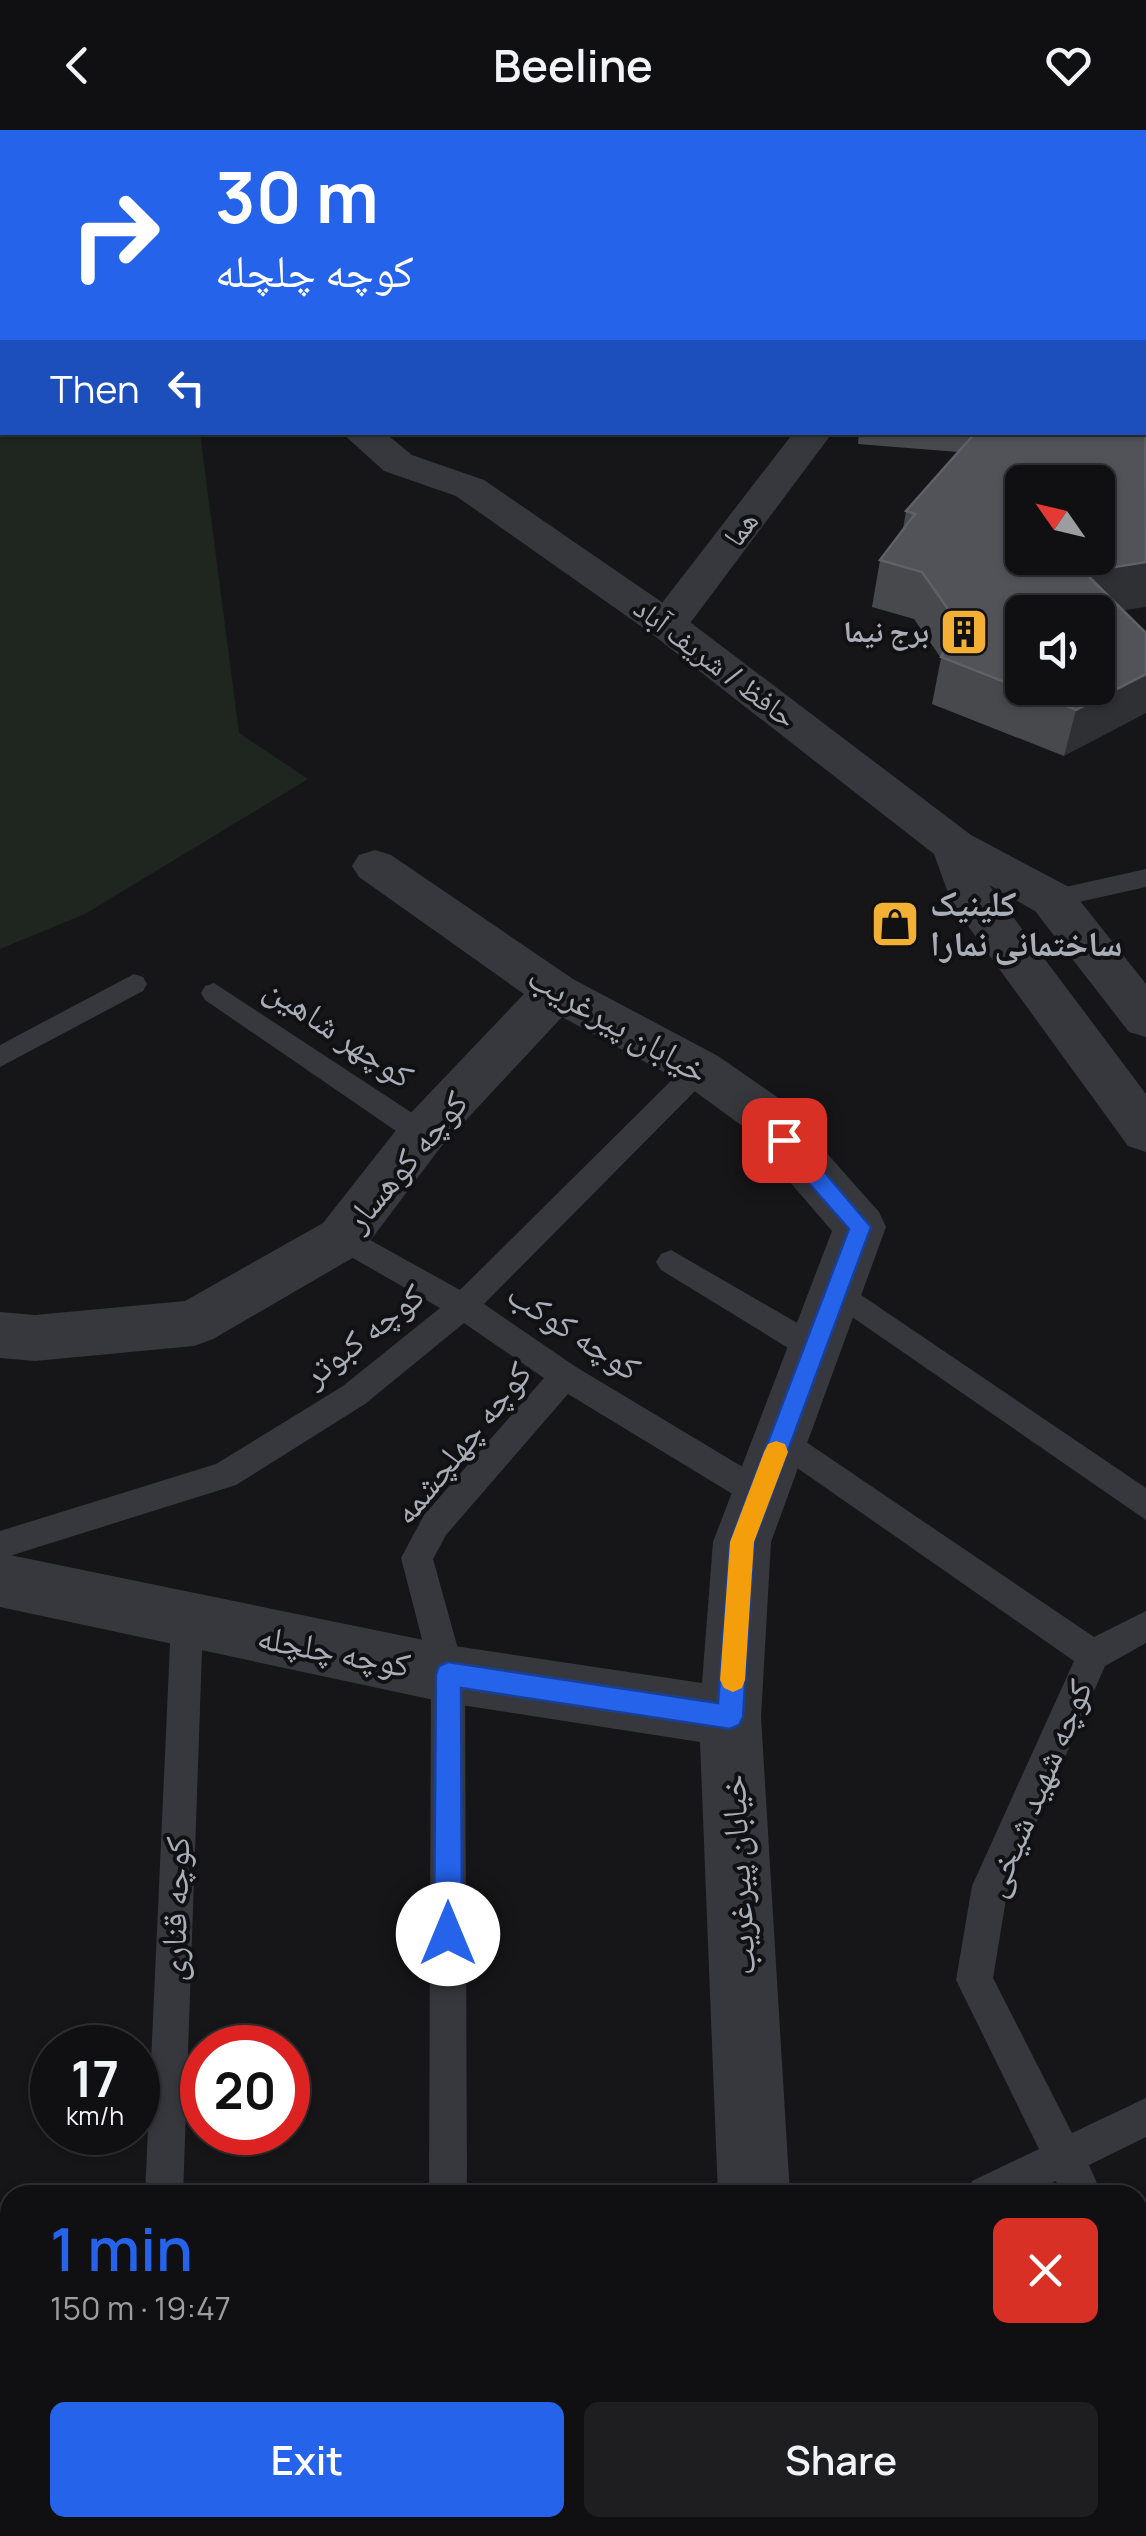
<!DOCTYPE html>
<meta charset="utf-8">
<style>
body{margin:0;font-family:Manrope,"Noto Naskh Arabic",sans-serif;background:#1e1e20;color:#f1f3f6;height:100vh;display:flex;flex-direction:column;font-size:38px;white-space:nowrap}
*{box-sizing:border-box;margin:0}
p{font-size:32px;color:#9c9d9f}
.icon{flex:none;width:55px;height:55px;fill:none;stroke:currentColor;stroke-width:2;stroke-linecap:round;stroke-linejoin:round}
.map{position:relative;flex:1;overflow:hidden}
.panel{position:absolute;left:0px;top:2055px;width:1148px;height:352px;display:flex;flex-direction:column;background:#101012;border-radius:30px 30px 0 0;box-shadow:0 2px 8px #0004,0 0 0 2px #303032}
.panel>*{flex:none}
.top-card{position:absolute;left:0px;top:0px;width:1148px;height:305px;box-shadow:0 2px 8px #0004,0 0 0 2px #303032;background:#2563eb;color:#fff;overflow:hidden}
.needle{width:65px;rotate:304deg}
.fabs{position:absolute;left:1005px;top:335px;display:grid;gap:20px}
.fabs a{display:grid;place-items:center;width:110px;height:110px;border-radius:15px;background:#101012;box-shadow:0 2px 8px #0004,0 0 0 2px #303032;font-size:50px}
.speed{position:absolute;left:30px;top:1895px;display:flex;gap:20px;font-size:50px;font-weight:700;text-align:center}
.speed>*{display:grid;place-content:center;width:130px;height:130px;border-radius:50%;background:#101012;box-shadow:0 2px 8px #0004,0 0 0 2px #303032;line-height:1}
.speed small{font-size:25px;font-weight:400}
.speed .limit{border:15px solid #d22;background:#fff;color:#111}
.pin{position:absolute;display:grid;place-items:center;width:85px;height:85px;color:#fff;margin:-42px;border-radius:20px;box-shadow:0 5px 15px #0006}
.me{position:absolute;width:110px;margin:-55px;rotate:0deg;stroke-linejoin:round;filter:drop-shadow(0 0 8px #0008)}
.turn{display:flex;align-items:center;gap:35px;height:210px;padding:0 50px;font-size:45px}
.turn .icon{width:130px;height:130px;stroke-width:2.5}
.turn b{display:block;font-size:70px;line-height:85px}
.then{display:flex;align-items:center;height:95px;padding:0 50px;background:#0003;gap:20px;font-size:38px}
.round{display:grid;place-items:center;flex:none;width:105px;height:105px;border-radius:15px;background:#1e1e20}
.summary{display:flex;align-items:center;justify-content:space-between;height:170px;padding:0 50px}
h1{font-size:60px;font-weight:600;line-height:75px;color:#2563eb}
.button{display:flex;gap:20px;margin-top:auto;padding:20px 50px}
.button a{flex:1;height:115px;border-radius:15px;background:#2563eb;color:#fff;font-size:40px;font-weight:600;line-height:115px;text-align:center}
.button a+a{background:#1e1e20;color:#f1f3f6}
header{display:flex;justify-content:space-between;align-items:center;height:130px;padding:0 50px;background:#101012;font-size:45px;font-weight:600}
.map>svg:first-child{display:block}
</style>
<header><svg class="icon" aria-label="back" viewBox="0 0 24 24"><path d="M15 5l-7 7 7 7"/></svg>Beeline<svg class="icon" aria-label="heart" viewBox="0 0 24 24"><path d="M12 20l-8-8c-3-5 5-10 8-4 3-6 11-1 8 4z"/></svg></header>
<div class="map">
<svg width="1146" height="2406" viewBox="0 0 1146 2406">
<rect width="100%" height="100%" fill="#161618"/>
<!-- green -->
<polygon fill="#1e261f" points="0,282 2,302 200,303 239,603 308,649 85,784 0,819"/>
<g fill="none" stroke-linecap="round" stroke-linejoin="round">
<!-- service -->
<g fill="#37383d" fill-rule="evenodd">
<polygon points="1146,739 1146,757 1052,778 1043,775 1039,769 1043,763 1052,760"/>
<polygon points="134,844 143,847 147,854 143,861 0,937 0,915"/>
<polygon points="214,853 432,996 436,1004 432,1012 422,1015 412,1012 205,870 201,863 205,856"/>
<polygon points="700,929 710,932 714,939 710,946 484,1174 576,1237 771,1354 776,1364 771,1374 760,1378 749,1374 568,1264 446,1405 433,1429 465,1544 467,2065 429,2065 431,1544 401,1428 424,1385 544,1248 464,1193 365,1274 236,1355 0,1429 0,1401 216,1334 343,1256 440,1178 332,1116 327,1108 332,1100 342,1096 352,1100 460,1160 690,932"/>
<polygon points="671,1120 825,1209 829,1218 825,1227 814,1231 803,1227 661,1140 656,1132 661,1124"/>
<polygon points="836,1148 1146,1358 1146,1390 826,1169 821,1160 826,1151"/>
<polygon points="781,1295 1094,1507 1146,1481 1146,1513 1105,1536 1008,1757 993,1848 1072,2003 1146,1968 1146,2007 1089,2035 1102,2065 1062,2065 1056,2051 1028,2065 967,2065 972,2051 1039,2019 956,1850 972,1756 1074,1531 770,1319 765,1309 770,1299"/>
<polygon points="187,1477 199,1481 203,1492 183,2065 145,2065 171,1492 175,1481"/>
<polygon points="1138,2152 1146,2155 1146,2208 1138,2205"/>
<rect x="129" y="2398" width="42" height="8"/>
<rect x="430" y="2398" width="42" height="8"/>
</g>
<!-- minor -->
<g fill="#37383d" fill-rule="evenodd">
<polygon points="794,302 833,302 682,504 667,508 652,504 646,495 652,486"/>
<polygon points="375,720 391,725 573,849 718,926 777,967 879,1082 886,1097 771,1412 761,1587 790,2065 718,2065 700,1612 448,1573 0,1477 0,1423 448,1515 702,1553 713,1412 832,1101 741,995 682,952 562,887 440,1018 361,1123 213,1209 194,1216 35,1231 0,1228 0,1182 35,1185 185,1171 323,1093 404,990 524,864 359,747 352,736 359,725"/>
<polygon points="10,2283 10,2359 0,2362 0,2286"/>
<polygon points="728,2398 806,2398 807,2406 729,2406"/>
</g>
<!-- tertiary -->
<polygon fill="#37383d" fill-rule="evenodd" points="341,302 384,302 412,325 484,350 682,486 971,705 1069,757 1146,854 1146,907 1129,902 1035,781 989,755 1146,964 1146,1022 1128,1016 952,774 934,724 652,504 456,366 384,341"/>
<!-- secondary -->
<g fill="#45474d" fill-rule="evenodd">
<polygon points="67,0 100,0 101,2 69,2"/>
<polygon points="250,0 285,0 286,2 252,2"/>
<rect x="0" y="112" width="2" height="21"/>
<rect x="1145" y="178" width="1" height="22"/>
</g>
</g>
<!-- wall -->
<g fill="#47494d">
<polygon points="1146,0 1146,156 1145,156"/>
<polygon points="859,302 1145,302 1124,480 1064,626 932,574 941,528 914,489 872,477 880,430 903,399 906,381 958,322 858,314"/>
</g>
<!-- shaded-wall -->
<g fill="#2f3033">
<polygon points="1146,432 1146,477 1098,484 1084,442"/>
<polygon points="1146,544 1146,583 1064,626 1076,580"/>
</g>
<!-- building -->
<g fill="#525359" stroke="#5f6168" stroke-width="2.5" fill-rule="evenodd">
<polygon points="348,0 1146,0 1146,116 1145,2 346,2"/>
<path d="M1145 202 1146 432 1084 442 1146 503V544L1076 580 941 527 960 496 922 442 880 430 915 384 906 381 976 302H1145ZM1022 352H1098V428H1022ZM1022 482H1098V558H1022Z"/>
</g>
<!-- route -->
<polygon fill="#2563eb" stroke="#184099" stroke-width="2.5" points="784,1001 792,1004 871,1097 754,1412 743,1587 739,1595 730,1599 461,1558 462,1804 458,1814 448,1818 438,1814 434,1804 436,1544 439,1536 448,1532 718,1573 730,1412 849,1099 776,1016 773,1010 776,1004"/>
<!-- slow -->
<polygon fill="#f59e0b" points="776,1311 785,1314 788,1322 754,1412 745,1550 742,1558 733,1562 724,1558 720,1550 730,1412 764,1322 768,1314"/>
<!-- icons -->
<defs>
<g id="building-square" transform="scale(2.5)"><rect x="-9" y="-9" width="18" height="18" rx="4" fill="#f2b134" stroke="#111113"/><path d="M-4-6H4V6H1V3H-1V6H-4ZM-2.5-4.3h1.7v1.8h-1.7ZM.8-4.3h1.7v1.8H.8ZM-2.5-1h1.7V.8h-1.7ZM.8-1h1.7V.8H.8Z" fill="#111"/></g>
<g id="shop-square" transform="scale(2.5)"><rect x="-9" y="-9" width="18" height="18" rx="4" fill="#f2b134" stroke="#111113"/><path d="M-5-2.5h2.3a2.7 3.5 0 0 1 5.4 0H5L5.5 6h-11ZM-1.5-2.5h3a1.5 2.3 0 0 0-3 0Z" fill="#111"/></g>
</defs>
<g fill-rule="evenodd">
<use href="#building-square" x="964" y="502"/>
<use href="#shop-square" x="895" y="794"/>
</g>
<g text-anchor="middle" stroke-width="8" stroke-linejoin="round" paint-order="stroke">
<!-- far-street labels -->
<g font-size="30" fill="#a8adb8" stroke="#111113">
<text transform="translate(741 399) rotate(-53)" y="10">هما</text>
<text transform="translate(715 533) rotate(37)" y="10">حافظ / شریف آباد</text>
</g>
<!-- far-poi labels -->
<g font-size="30" font-weight="bold" fill="#a8adb8" stroke="#111113" text-anchor="end">
<text x="929" y="512">برج نیما</text>
</g>
<!-- poi labels -->
<g font-size="35" font-weight="bold" fill="#a8adb8" stroke="#111113" text-anchor="start">
<text x="930" y="786">کلینیک<tspan x="930" dy="40">ساختمانی نمارا</tspan></text>
</g>
<!-- street labels -->
<g font-size="35" fill="#a8adb8" stroke="#111113">
<text transform="translate(618 894) rotate(30)" y="12">خیابان پیرغریب</text>
<text transform="translate(339 902) rotate(34)" y="12">کوچهر شاهین</text>
<text transform="translate(406 1031) rotate(-50)" y="12">کوچه کوهسار</text>
<text transform="translate(574 1201) rotate(33)" y="12">کوچه کوکب</text>
<text transform="translate(363 1205) rotate(-38)" y="12">کوچه کبوتر</text>
<text transform="translate(462 1313) rotate(-51)" y="12">کوچه چهلچشمه</text>
<text transform="translate(334 1521) rotate(11)" y="12">کوچه چلچله</text>
<text transform="translate(1037 1658) rotate(-67)" y="12">کوچه شهید شیخی</text>
<text transform="translate(738 1745) rotate(-93)" y="12">خیابان پیرغریب</text>
<text transform="translate(175 1779) rotate(-88)" y="12">کوچه قناری</text>
</g>
</g>
</svg>
<div class="fabs">
<a><svg class="needle" viewBox="-14 -14 28 28"><path d="M0-13l5 13h-10z" fill="#e53935"/><path d="M0 13l5-13h-10z" fill="#9c9d9f"/></svg></a>
<a><svg class="icon" aria-label="sound" viewBox="0 0 24 24"><path d="M4 9h4l5-4v14l-5-4H4zM17 9q2 3 0 6"/></svg></a>
</div>
<div class="speed"><div>17<small>km/h</small></div><div class="limit">20</div></div>
<div class="pin" style="left:784px;top:1010px;background:#d93025"><svg class="icon" aria-label="arrive" viewBox="0 0 24 24"><path d="M6 21V4h12l-3 4 3 4H6"/></svg></div>
<svg class="me" style="left:448px;top:1804px" viewBox="-20 -20 40 40"><circle r="19" fill="#fff"/><path d="M0-13L10 11 0 6-10 11z" fill="#2563eb"/></svg>
<div class="top-card">
<div class="turn"><svg class="icon" aria-label="right" viewBox="0 0 24 24"><path d="M7 20v-9h11M14 6l5 5-5 5"/></svg><div><b>30 m</b>کوچه چلچله</div></div>
<div class="then">Then<svg class="icon" aria-label="left" viewBox="0 0 24 24"><path d="M17 20v-9H6M10 6l-5 5 5 5"/></svg></div>
</div>
<section class="panel">
<div class="summary"><div><h1>1 min</h1><p>150 m · 19:47</p></div><a class="round" style="background:#d93025;color:#fff"><svg class="icon" aria-label="close" viewBox="0 0 24 24"><path d="M6 6l12 12M18 6L6 18"/></svg></a></div>
<div class="button"><a>Exit</a><a>Share</a></div>
</section>
</div>
